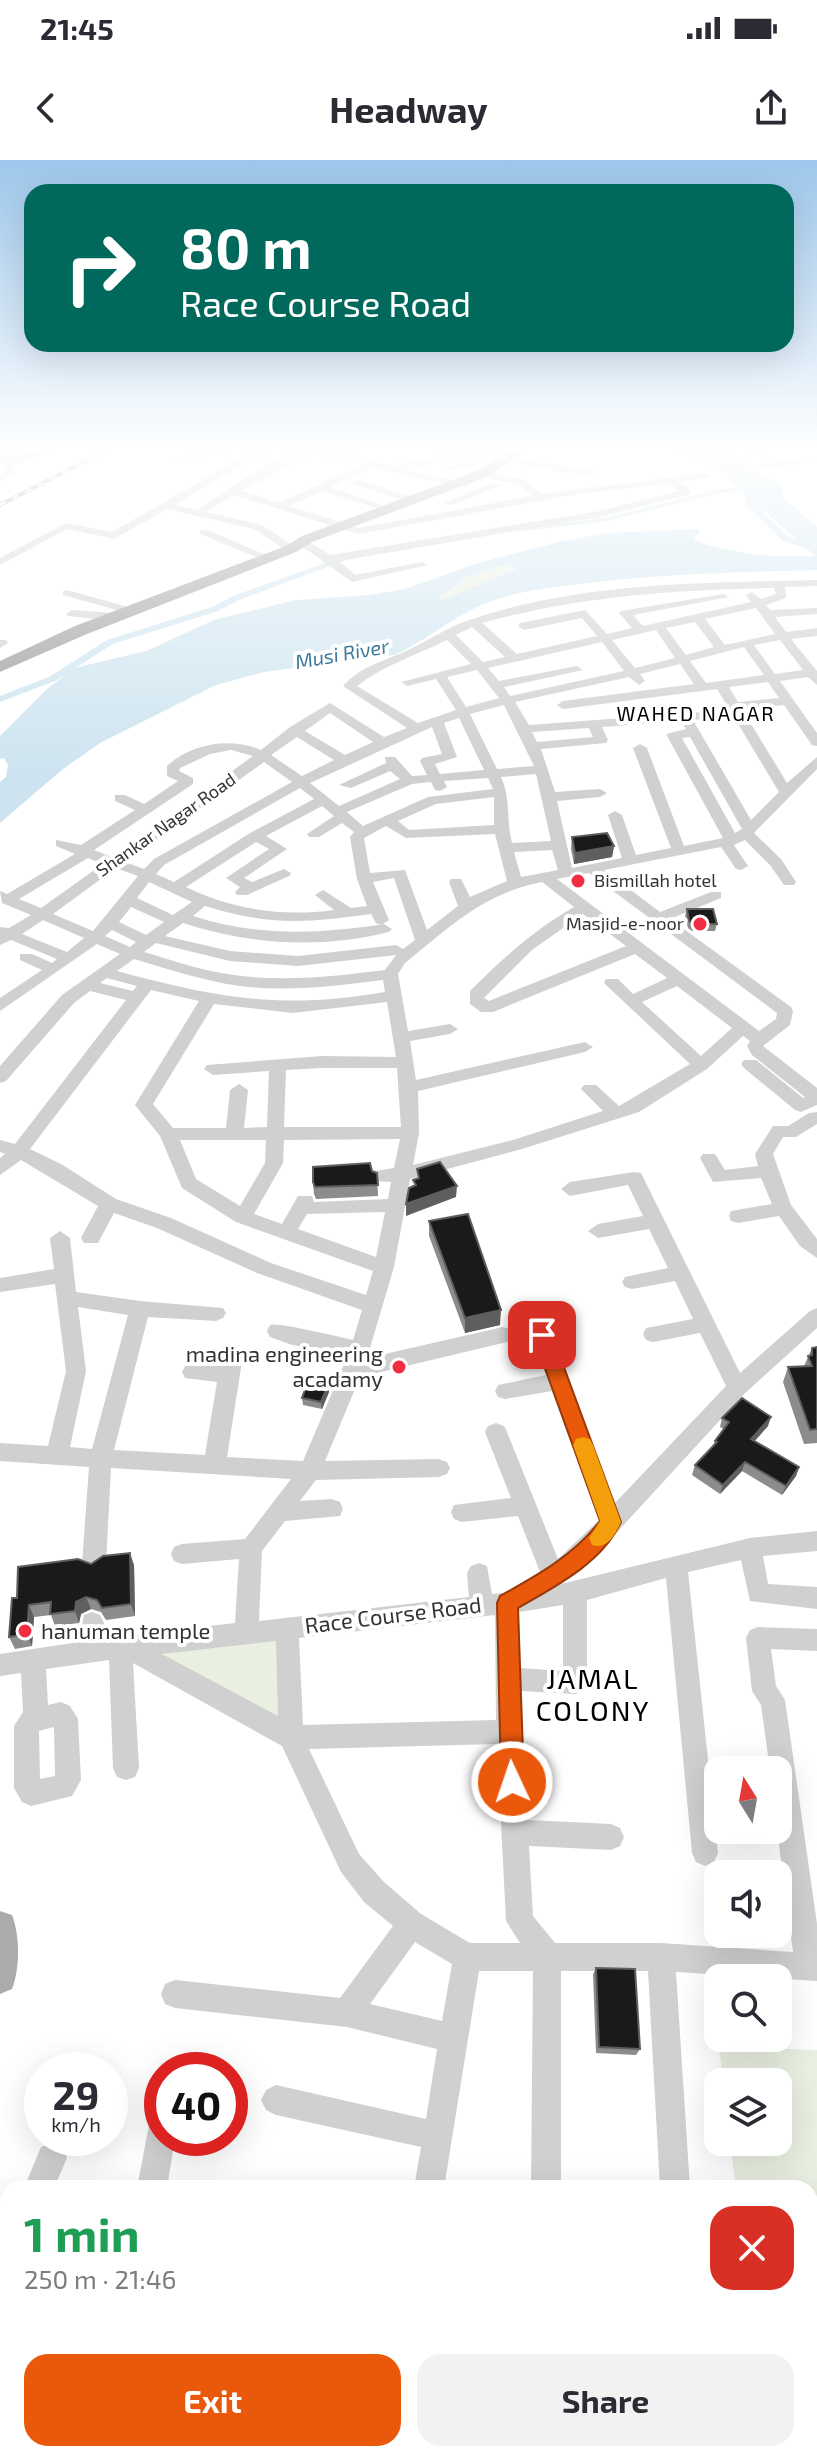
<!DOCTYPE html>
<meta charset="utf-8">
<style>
body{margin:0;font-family:"Exo 2",sans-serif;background:#f2f2f3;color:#2b2b33;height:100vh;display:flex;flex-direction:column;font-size:30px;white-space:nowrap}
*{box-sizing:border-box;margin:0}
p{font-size:26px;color:#7c7c81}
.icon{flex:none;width:44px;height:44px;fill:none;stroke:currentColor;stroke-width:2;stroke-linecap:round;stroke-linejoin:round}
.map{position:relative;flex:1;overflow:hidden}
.side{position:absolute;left:0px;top:2020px;width:818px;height:282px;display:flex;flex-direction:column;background:#fff;border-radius:24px 24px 0 0;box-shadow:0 8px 32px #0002}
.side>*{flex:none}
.hud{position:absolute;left:24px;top:24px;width:770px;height:168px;border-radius:24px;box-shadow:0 8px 32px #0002;background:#00695c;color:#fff;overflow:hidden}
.needle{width:52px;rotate:349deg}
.buttons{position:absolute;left:704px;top:1596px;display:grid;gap:16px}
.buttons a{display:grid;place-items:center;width:88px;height:88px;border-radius:16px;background:#fff;box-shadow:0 8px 32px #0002;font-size:40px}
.speed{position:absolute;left:24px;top:1892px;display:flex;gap:16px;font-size:40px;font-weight:700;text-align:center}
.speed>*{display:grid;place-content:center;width:104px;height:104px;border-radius:50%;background:#fff;box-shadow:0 8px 32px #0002;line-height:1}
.speed small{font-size:20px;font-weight:400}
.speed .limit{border:12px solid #d22;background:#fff;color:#111}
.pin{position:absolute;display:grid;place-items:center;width:68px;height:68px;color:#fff;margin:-34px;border-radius:16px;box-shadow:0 4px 12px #0006}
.me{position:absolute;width:88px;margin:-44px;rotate:357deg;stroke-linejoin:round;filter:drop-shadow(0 0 6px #0008)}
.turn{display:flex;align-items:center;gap:28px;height:168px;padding:0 24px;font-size:36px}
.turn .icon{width:104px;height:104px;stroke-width:2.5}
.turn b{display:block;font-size:56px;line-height:68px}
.round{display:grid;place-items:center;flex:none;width:84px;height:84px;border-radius:24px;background:#f2f2f3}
.headline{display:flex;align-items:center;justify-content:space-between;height:136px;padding:0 24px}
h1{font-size:48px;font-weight:700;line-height:60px;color:#1e9e55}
.cta{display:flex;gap:16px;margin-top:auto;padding:16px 24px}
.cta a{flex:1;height:92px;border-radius:24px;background:#ea580c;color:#fff;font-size:32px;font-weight:700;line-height:92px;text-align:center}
.cta a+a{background:#f2f2f3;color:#2b2b33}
.status{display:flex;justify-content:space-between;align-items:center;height:56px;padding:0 40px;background:#fff;direction:ltr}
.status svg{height:22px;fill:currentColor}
header{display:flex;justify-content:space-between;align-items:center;height:104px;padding:0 24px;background:#fff;font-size:36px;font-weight:700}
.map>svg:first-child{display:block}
</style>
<div class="status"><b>21:45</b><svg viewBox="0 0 49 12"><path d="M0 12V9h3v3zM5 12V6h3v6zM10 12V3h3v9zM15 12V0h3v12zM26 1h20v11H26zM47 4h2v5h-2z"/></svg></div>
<header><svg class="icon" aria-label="back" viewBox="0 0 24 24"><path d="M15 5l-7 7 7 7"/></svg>Headway<svg class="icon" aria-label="share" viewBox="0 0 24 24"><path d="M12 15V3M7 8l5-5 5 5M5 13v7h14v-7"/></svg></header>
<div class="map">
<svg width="817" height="2301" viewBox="0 0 817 2301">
<rect width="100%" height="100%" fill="#fff"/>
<!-- green -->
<g fill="#e9f0e1">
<polygon points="509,404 516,409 443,440 438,438 465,418"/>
<polygon points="283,1477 284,1562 164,1498 165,1492"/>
<polygon points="719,1887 817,1890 817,2089 810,2088 810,2028 736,2028 730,1982 778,1982 778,1922 723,1922"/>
</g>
<!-- water -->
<path fill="#cde4f0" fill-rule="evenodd" d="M672 290H720L746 299 755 310 783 326V337L817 367V410C738 412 658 414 579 424 549 428 518 431 489 442 454 455 428 480 394 495L264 512 216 525 100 583 63 609 0 663V622L6 617 8 605 4 598 0 599V576L47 529 74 508 146 491 214 460 296 440 370 435 405 429 475 404 562 381 610 373 696 369 701 372 694 378 696 381C734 394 775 398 815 396L713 306ZM509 404 516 409 443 440 438 438 465 418Z"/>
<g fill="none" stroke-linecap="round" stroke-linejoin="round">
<!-- canal -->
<g fill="#cde4f0" fill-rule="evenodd">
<polygon points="749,320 755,327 752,329 752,342 789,377 817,387 817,392 783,381 745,344 745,330 716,334 608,361 524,371 520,369 608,357 716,330 745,326 745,322"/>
<polygon points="339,398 346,400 239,440 218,451 113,484 55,521 0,542 0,536 49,517 107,480 212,447 233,436"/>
</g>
<!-- minor -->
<g fill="#d0d0d0" fill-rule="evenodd">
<polygon points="210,290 230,290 179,302 174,299"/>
<path d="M255 290H267L175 345 196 350C221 334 279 293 307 290 337 287 371 301 398 308V304L433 298 456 290H470L438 303 403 309 467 324V328L372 308 330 327 389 348V352L322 331 289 346 359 368 532 336 518 325 486 317 485 315 490 312 526 321 543 334 707 313 712 316 681 322 691 330V334L599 357 339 401 355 415 422 402 428 405 352 422 300 385V381H308L330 395 599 351 679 331 670 323 578 334 358 374 234 335 206 352 262 365 295 387V391H287L254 369 167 349 114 379 67 369 0 405V398L66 363 112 372ZM312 293 361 305 279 343 241 331Z"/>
<polygon points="486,290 498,290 471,306 451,311 446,308"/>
<polygon points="747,290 769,290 751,294"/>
<polygon points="7,296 12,299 15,312 0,321 0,314 5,311 2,299"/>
<polygon points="817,296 817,302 761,308 756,305"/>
<polygon points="516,298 590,310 595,313 590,316 513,303"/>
<polygon points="359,320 416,338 417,340 412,343 355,325 355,321"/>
<polygon points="493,323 502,325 452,345 443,343"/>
<polygon points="200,370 208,370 273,398 263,400 200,374"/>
<path d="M817 420V426L785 427 786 438 766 445 770 450 817 448V454L775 457 786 472 817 468V476L791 479 817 511V525L808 517 780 521 817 573V586L812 585 784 545 742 549 787 623 817 597V609L754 673 781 699 796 722 794 725H784L770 705 745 680 734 685 748 706 741 710 736 709 721 687 604 710 660 752 711 732H721V738L670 759 791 847 793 851 790 865 763 886 817 928V945L801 952 795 950 744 908 741 904 744 900H756L803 938 805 937 752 895 747 886 750 881 743 876 707 909 639 952 522 989 410 1019 394 1107 367 1198 503 1167 510 1169 513 1175 510 1181 503 1183 360 1217 325 1301 439 1299 447 1302 450 1308 447 1314 439 1317 316 1320 300 1341 332 1339 340 1342 343 1349 340 1356 285 1361 262 1391 259 1461 469 1437 467 1413 471 1406 479 1403 487 1406 492 1434 504 1433 540 1412 518 1356 462 1362 454 1359 451 1352 454 1345 511 1338 485 1272 488 1266 496 1263 504 1266 507 1272 558 1399 599 1360 552 1231 505 1239 498 1237 495 1231 498 1225 546 1215 532 1175 535 1169H549L552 1175 615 1343 726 1226 700 1173 653 1182 646 1180 643 1174 646 1168 693 1159 675 1121 632 1129 625 1127 622 1122 625 1117 668 1108 649 1069 598 1078 588 1071 598 1064 643 1056 628 1025 570 1036 561 1029 570 1022 634 1012 641 1013 740 1213 810 1151 817 1148V1168L744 1234 597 1394 561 1424 750 1378 817 1371V1391L763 1396 768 1424 817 1427V1449L750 1441 741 1400 688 1412 718 1693 714 1702 705 1706 696 1702 692 1693 666 1418 587 1440V1523L584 1531 575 1534 521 1531 527 1660 611 1664 620 1668 624 1677 620 1686 611 1690 529 1686 533 1756 555 1783H661L793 1792 777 1670 778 1610H770L761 1545 752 1531 746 1478 750 1470 758 1467 817 1469V1491L771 1489 776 1526 785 1540 817 1764V1821L676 1812 690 2028H660L648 1811H561V2028H531L533 1811H479L444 2028H414L421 1987 276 1955 266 1950 261 1940 266 1930 276 1925 426 1959 437 1889 347 1867 175 1848 165 1844 161 1834 165 1824 175 1820 340 1838 393 1766 364 1742 341 1712 282 1586 133 1503 139 1608 135 1617 126 1620 117 1617 113 1608 109 1500 46 1509 48 1545 61 1542 70 1546 78 1559 81 1620 72 1636 31 1646 22 1642 14 1628V1566L23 1552 21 1513 0 1516V1494L79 1482 84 1455 92 1452 100 1455 104 1463 103 1478 235 1463 239 1399 182 1404 174 1401 171 1394 174 1387 182 1384 245 1379 291 1319 111 1308 106 1404 102 1411 94 1414 86 1411 82 1404 89 1307 0 1301V1283L48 1286 66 1211 55 1124 0 1132V1118L54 1109 50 1078 60 1071 70 1078 76 1132 140 1141 223 1148 226 1153 223 1158 216 1161 148 1157 114 1290 205 1295 217 1222 185 1218 182 1212 185 1206H220L226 1189H240L243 1195 227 1297 303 1301 348 1195 292 1185 270 1177 267 1171 270 1165C279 1162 338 1177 353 1180L362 1150 257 1113 157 1068 114 1053 98 1083H84L81 1078 98 1046 21 1000 0 1015V998L5 994 0 992V980L15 984 126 840 90 831 74 843 6 921 0 923V906L62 835 120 794 97 784 0 851V838L42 810 20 800V794H32L52 803 57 799 11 780 0 785V767L9 768 31 755 2 743 0 731 7 734 75 694 56 686V680L81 685 135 650 115 641V635H125L144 644 178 621 167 616V606C191 583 232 577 261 590L290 567 330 543 384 577 407 568 343 526C361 506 382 502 406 491 428 481 449 466 472 459 583 422 701 423 817 420ZM774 428 776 434 761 439 752 432 746 435 751 442 643 466 633 455 729 437 723 434 621 451 619 453 632 468 607 474 585 450 520 463 518 466 524 470 582 458 597 476 517 494 482 463C580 436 673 430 774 428ZM756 448 775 474 725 485 705 459ZM695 462 714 487 686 495 666 468ZM472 467 505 497 483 502 456 475ZM656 470 675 498 635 508 612 480ZM447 480 471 504 401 522 407 526 436 519 456 550 418 563 357 526C384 505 417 495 447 480ZM780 480 803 510 775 514 754 485ZM602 482 624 511 510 536 504 527 583 510 577 506 499 521 488 508ZM744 487 764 515 706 523 690 501ZM680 504 694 524 563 541 557 545 563 549 717 529 730 550 689 553 680 544 674 548 677 554 529 565 515 542 629 517 639 525 645 521 640 514ZM477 510 499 538 466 547 447 517ZM768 522 779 538 738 542 729 527ZM504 545 534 606 497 609 470 554ZM330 553 373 582 345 595 305 571ZM734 557 779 632 751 660 693 560ZM459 558 484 610 440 614 435 604 457 597 444 563ZM681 561 686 569 666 574 723 678 684 686 647 588 640 584 633 588 671 688 636 695 622 655 615 651 608 655 622 698 572 708 557 641 600 637 607 633 600 629 555 632 541 589 606 583 608 580 602 567ZM432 567 442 594 422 598 420 601 427 615 412 616 395 597H385L386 603 339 625 351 628 390 611 400 619 339 646 310 623ZM589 568 593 577 537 582 532 572ZM297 577 334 600 302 616 271 595ZM690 577 742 669 735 673 682 578ZM231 590 253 596 112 697 94 690 193 624V618L179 611 180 608 210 594ZM264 602 292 622 154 699 144 709 125 702ZM536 614 551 681 512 683C506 661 511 638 501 617ZM488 618 493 629 428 637 363 666 347 652 412 624 431 622 435 630 440 631 447 627 444 621ZM300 628 314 639 250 673 174 722 156 714 164 705ZM494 637V665L409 670 398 661 436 644ZM322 646 334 656 307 674 309 677H319L342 663 354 672 350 677 357 719 367 746 351 748 323 730 315 735 334 750C282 757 234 750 186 727L256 682 269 689 226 718 240 727 235 732 237 735H247L289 716 291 713 284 709 252 722 244 718 287 689 266 676ZM386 666 406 678 495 674 507 721 470 737 461 719H451L449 722 458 746 427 770 405 710 370 713 364 678ZM552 690 558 710 521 717 514 692ZM88 698 103 704 41 748 19 739ZM116 708 138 716 93 771 53 754ZM589 713 777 853 776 859 759 871 557 719ZM394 718 415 780 403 789 396 785 298 796 230 791 165 776 183 763C250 785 320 789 389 772L392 769 384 764C318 774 257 777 193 756L205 746C271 766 305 763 371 754L376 763 381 765 389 760 373 722ZM149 722 192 742 173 755 137 738ZM542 722 574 747C535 769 502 799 470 831V844L481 852H493L635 794 667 818 633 834 618 819H606L604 823 690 904 619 946 596 925H584L581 929 603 951 513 980 413 1005 419 973 418 931 585 892 593 887 585 882 416 920 410 881 450 874 458 869 450 864 408 871 398 814 405 803C451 766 482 734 542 722ZM131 747 164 762 146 775 119 762ZM583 754 626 786 489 841 484 838 532 790ZM43 760 84 778 67 792 22 774ZM112 770 136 782 130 787 105 776ZM156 783 230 801 298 806 396 795 385 810C331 817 276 823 222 813 196 809 169 799 144 792ZM134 799C161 807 189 816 217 822 271 834 329 827 383 820L385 832C281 850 217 838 117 811ZM107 818 137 826 133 831 100 823ZM677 826 732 868 701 896 642 842ZM151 830 199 841 135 945 160 976 182 1028 236 1062 373 1111 366 1135 271 1103 171 1058 116 1039 61 1004 30 989ZM387 842 396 897 322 896 207 905 204 909 213 915 269 911 267 967 244 968 248 930 239 924 230 930 226 968H173L153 944 214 844 293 853ZM322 908H397L401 967H284L286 910ZM400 979 394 1008 375 1011 373 1016 375 1021 391 1022 388 1039 314 1042 312 1036H298L282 1064 254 1054 283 1003 284 980ZM180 980H266L265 1003 240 1046 196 1019ZM385 1052 376 1097 298 1069 307 1054ZM78 1147 128 1155 92 1289 70 1287 86 1211ZM563 1445V1511L520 1508 519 1452ZM495 1455 496 1560 303 1565 299 1478ZM276 1481 278 1556 162 1494ZM54 1567 55 1616 40 1619 39 1571ZM497 1584 506 1761 520 1783H470L421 1754 384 1722 359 1694 309 1589ZM415 1782 452 1804 442 1861 370 1844Z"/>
<polygon points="67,430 135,449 137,451 131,454 63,435 63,431"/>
<polygon points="72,450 115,453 121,457 115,461 68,456 66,454"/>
<polygon points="0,480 6,480 8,483 0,488"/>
<polygon points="817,952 817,964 796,977 783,977 773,994 791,1045 817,1079 817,1098 800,1086 779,1056 738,1063 731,1061 729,1056 731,1051 772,1044 761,1018 713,1022 700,998 703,994 715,994 725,1010 758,1006 755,994 773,966 788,966 809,953"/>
<polygon points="160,1961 162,1978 175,1978 167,2028 137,2028 149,1965"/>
<polygon points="52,1983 63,1987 67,1998 54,2028 24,2028 41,1987"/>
<polygon points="817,2189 817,2221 810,2222 810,2190"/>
<polygon points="373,2294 407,2294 406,2301 372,2301"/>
<rect x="509" y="2294" width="34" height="7"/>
<polygon points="664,2294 698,2294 699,2301 665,2301"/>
</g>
<!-- major -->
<g fill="#ababab" fill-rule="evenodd">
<polygon points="36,290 53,290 23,302 0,303 0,295 22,295"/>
<path d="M0 1751 12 1755C20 1776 20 1808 12 1829L0 1834Z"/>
<polygon points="0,2268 8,2271 8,2294 23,2294 25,2301 0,2301"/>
</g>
<!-- highway -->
<g fill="#9a9a9a" fill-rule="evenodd">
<polygon points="512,290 528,290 489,316 312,382 296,392 87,474 0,512 0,501 75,466 286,386 302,376 479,310"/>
<polygon points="0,2061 8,2065 8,2110 0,2107"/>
<polygon points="0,2135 8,2138 8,2184 0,2181"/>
<polygon points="166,2294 221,2294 224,2301 169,2301"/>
<polygon points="290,2294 348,2294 351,2301 293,2301"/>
</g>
<!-- rail-far1 casing -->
<g stroke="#888" stroke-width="4">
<polyline id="rail-far1" points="0,345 107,290"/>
</g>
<!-- rail casing -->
<g stroke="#888" stroke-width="9">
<g id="rail">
<polyline points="0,2110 8,2117"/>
<polyline points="0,2130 8,2137"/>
<polyline points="219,2294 231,2301"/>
<polyline points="252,2294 264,2301"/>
</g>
</g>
<!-- rail-far1 -->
<use href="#rail-far1" stroke="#fff" stroke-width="2" stroke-dasharray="7" stroke-linecap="butt"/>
<!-- rail -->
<use href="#rail" stroke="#fff" stroke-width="6" stroke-dasharray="18" stroke-linecap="butt"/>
</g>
<!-- wall -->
<g fill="#8c8c8c">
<polygon points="572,677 614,686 612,697 574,704 571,689"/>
<polygon points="687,749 717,764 715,771 692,771 688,768 685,756"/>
<polygon points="372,1011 377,1013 378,1036 316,1039 314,1034 313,1022"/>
<polygon points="429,1061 500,1165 465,1173 429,1076"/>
<polygon points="817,1186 817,1283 804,1284 783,1222 788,1207 804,1206 812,1188 816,1187"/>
<polygon points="329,1232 322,1249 303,1245 302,1238"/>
<polygon points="722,1258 768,1266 755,1281 799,1307 796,1316 782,1335 742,1311 720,1334 692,1315 695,1305 713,1286 715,1281 724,1269 720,1267"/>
<polygon points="134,1405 135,1456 106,1460 101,1452 91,1449 81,1454 79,1463 55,1466 51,1455 34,1457 32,1486 15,1489 9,1477 17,1438"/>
<polygon points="596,1808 640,1889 636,1895 596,1893 593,1814"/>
</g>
<!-- shaded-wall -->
<g fill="#5f5f5f">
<polygon points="614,686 612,697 574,704 575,693"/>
<polygon points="457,1026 456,1037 406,1056 406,1044"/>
<polygon points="501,1150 500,1165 465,1173 465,1158"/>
<polygon points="328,1225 329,1232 322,1249 321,1242"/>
<polygon points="771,1257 768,1266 748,1288 751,1279"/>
<polygon points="745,1302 742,1311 720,1334 723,1325"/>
<polygon points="799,1307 796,1316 782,1335 786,1326"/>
<polygon points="130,1393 134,1405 135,1456 131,1444"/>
<polygon points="86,1437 91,1449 81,1454 79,1463 75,1451 76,1442"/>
<polygon points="29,1445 34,1457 32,1486 27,1474"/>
</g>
<!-- building -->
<g fill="#1a1a1a" stroke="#5f5f5f" stroke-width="2">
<polygon points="607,673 614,686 575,693 572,677"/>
<polygon points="687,749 713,749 717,764 694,764 689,761"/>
<polygon points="440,1002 457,1026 406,1044 409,1028 416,1025 413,1020 419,1018 417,1009"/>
<polygon points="370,1003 372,1011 377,1013 378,1025 315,1027 313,1022 313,1007"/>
<polygon points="468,1054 501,1150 465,1158 429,1061"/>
<polygon points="817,1187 817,1269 810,1270 788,1207 812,1206 808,1196 812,1195 812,1188"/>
<polygon points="308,1221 328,1225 321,1242 302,1238"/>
<polygon points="742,1238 771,1257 751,1279 799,1307 786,1326 745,1302 723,1325 695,1305 717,1282 715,1281 729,1262 722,1258"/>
<polygon points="130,1393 131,1444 102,1448 97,1440 86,1437 76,1442 75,1451 50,1454 51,1442 29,1445 27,1474 9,1477 12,1438 17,1438 18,1407 78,1399 91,1404 103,1396"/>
<polygon points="596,1808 635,1809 640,1889 599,1887"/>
</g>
<!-- sky -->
<linearGradient id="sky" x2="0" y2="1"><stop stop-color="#9dc7eb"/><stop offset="0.47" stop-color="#fff"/><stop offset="1" stop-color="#fff" stop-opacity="0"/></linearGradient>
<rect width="817" height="612" fill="url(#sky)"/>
<!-- route -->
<path fill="#ea580c" stroke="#983908" stroke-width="2" d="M542 1168 552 1175 621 1362C602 1403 556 1426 518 1448L524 1622 520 1630 512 1633 504 1630 501 1622 497 1443 500 1436C538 1415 574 1395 600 1361L533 1175Z"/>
<!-- slow -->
<path fill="#f59e0b" d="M583 1277 590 1279 593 1285 621 1362C615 1375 607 1390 592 1385L589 1378 600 1361 573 1285 576 1279Z"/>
<!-- markers -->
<g fill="#f22d42" stroke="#fff" stroke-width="3">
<circle cx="578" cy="721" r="8"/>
<circle cx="700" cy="764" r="8"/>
<circle cx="399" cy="1207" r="8"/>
<circle cx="25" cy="1471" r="8"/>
</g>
<g text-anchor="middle" stroke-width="8" stroke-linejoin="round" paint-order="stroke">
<!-- far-street labels -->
<g font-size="18" fill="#333" stroke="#fff">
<text transform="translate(166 665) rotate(-35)" y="6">Shankar Nagar Road</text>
</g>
<!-- far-poi labels -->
<g font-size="18" fill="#333" stroke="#fff" text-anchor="start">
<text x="594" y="727">Bismillah hotel</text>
<text x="684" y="770" text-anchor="end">Masjid-e-noor</text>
</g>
<!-- far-water labels -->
<g font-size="20" font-style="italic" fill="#397a9d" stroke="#fff">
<text transform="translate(342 494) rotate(-10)" y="7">Musi River</text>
</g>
<!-- far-neighbourhood labels -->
<g font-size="20" letter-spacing="2" fill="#000" stroke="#fff">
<text x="696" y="561">WAHED NAGAR</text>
</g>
<!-- poi labels -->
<g font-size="22" fill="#333" stroke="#fff" text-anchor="end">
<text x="383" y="1202">madina engineering<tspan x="383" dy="25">acadamy</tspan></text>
<text x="41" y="1479" text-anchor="start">hanuman temple</text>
</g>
<!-- street labels -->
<g font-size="22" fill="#333" stroke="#fff">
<text transform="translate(393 1455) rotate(-7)" y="8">Race Course Road</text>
</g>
<!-- near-neighbourhood labels -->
<g font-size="28" letter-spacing="2" fill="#000" stroke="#fff">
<text x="593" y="1529">JAMAL<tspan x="593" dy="32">COLONY</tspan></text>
</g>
</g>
</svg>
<div class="buttons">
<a><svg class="needle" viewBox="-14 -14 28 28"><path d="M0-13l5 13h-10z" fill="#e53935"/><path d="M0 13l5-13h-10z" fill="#7c7c81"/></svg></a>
<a><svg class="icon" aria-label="sound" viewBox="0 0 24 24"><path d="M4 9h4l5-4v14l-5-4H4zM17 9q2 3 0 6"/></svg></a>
<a><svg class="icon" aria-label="search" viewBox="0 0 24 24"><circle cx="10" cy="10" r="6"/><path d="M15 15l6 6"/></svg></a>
<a><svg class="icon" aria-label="layers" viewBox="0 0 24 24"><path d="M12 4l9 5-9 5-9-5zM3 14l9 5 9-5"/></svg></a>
</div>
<div class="speed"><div>29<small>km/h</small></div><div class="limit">40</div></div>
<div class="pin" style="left:542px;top:1175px;background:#d93025"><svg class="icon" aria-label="arrive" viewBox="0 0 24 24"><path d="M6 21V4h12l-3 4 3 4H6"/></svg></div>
<svg class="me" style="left:512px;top:1622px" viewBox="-20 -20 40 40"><circle r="17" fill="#ea580c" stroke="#fff" stroke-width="3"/><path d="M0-11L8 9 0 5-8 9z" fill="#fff"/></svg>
<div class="hud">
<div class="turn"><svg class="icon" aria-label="right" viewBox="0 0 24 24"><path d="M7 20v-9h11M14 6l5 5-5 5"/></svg><div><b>80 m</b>Race Course Road</div></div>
</div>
<section class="side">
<div class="headline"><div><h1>1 min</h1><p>250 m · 21:46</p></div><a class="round" style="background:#d93025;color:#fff"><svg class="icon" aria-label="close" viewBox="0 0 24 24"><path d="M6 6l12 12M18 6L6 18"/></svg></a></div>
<div class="cta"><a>Exit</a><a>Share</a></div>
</section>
</div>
